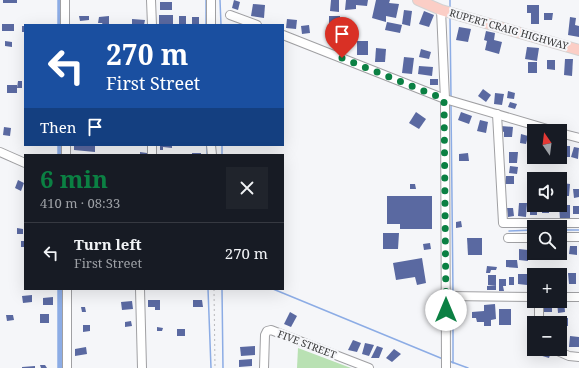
<!DOCTYPE html>
<meta charset="utf-8">
<style>
body{margin:0;font-family:"Noto Serif",serif;background:#20242c;color:#f1f3f6;height:100vh;display:flex;flex-direction:column;font-size:15px;white-space:nowrap}
*{box-sizing:border-box;margin:0}
p{font-size:13px;color:#9ea1a6}
.icon{flex:none;width:22px;height:22px;fill:none;stroke:currentColor;stroke-width:2;stroke-linecap:round;stroke-linejoin:round}
.map{position:relative;flex:1;overflow:hidden}
.drawer{position:absolute;left:24px;top:154px;width:260px;height:136px;display:flex;flex-direction:column;background:#171b24;border-radius:0px;box-shadow:0 4px 16px #0002}
.drawer>*{flex:none}
.guide{position:absolute;left:24px;top:24px;width:260px;height:122px;border-radius:0px;box-shadow:0 4px 16px #0002;background:#1a4fa0;color:#fff;overflow:hidden}
.needle{width:26px;rotate:346deg}
.tools{position:absolute;left:527px;top:124px;display:grid;gap:8px}
.tools a{display:grid;place-items:center;width:40px;height:40px;border-radius:0px;background:#171b24;box-shadow:0 4px 16px #0002;font-size:20px}
.pin{position:absolute;display:grid;place-items:center;width:34px;height:34px;color:#fff;margin:-41px -17px;border-radius:50% 50% 50% 0;rotate:-45deg;box-shadow:0 0 4px #0007}
.pin .icon{rotate:45deg}
.me{position:absolute;width:44px;margin:-22px;rotate:0deg;stroke-linejoin:round;filter:drop-shadow(0 0 3px #0008)}
.turn{display:flex;align-items:center;gap:14px;height:84px;padding:0 16px;font-size:18px}
.turn .icon{width:52px;height:52px;stroke-width:2.5}
.turn b{display:block;font-size:28px;line-height:34px}
.then{display:flex;align-items:center;height:38px;padding:0 16px;background:#0003;gap:8px;font-size:15px}
.round{display:grid;place-items:center;flex:none;width:42px;height:42px;border-radius:0px;background:#20242c}
.overview{display:flex;align-items:center;justify-content:space-between;height:68px;padding:0 16px}
h1{font-size:24px;font-weight:700;line-height:30px;color:#0b8043}
ul{padding:0;list-style:none}
li{display:flex;align-items:center;gap:12px;height:60px;padding:0 16px;border-top:1px solid #363941}
li div{flex:1}
li b{display:block;font-size:15px}
li em{font-style:normal}
.map>svg:first-child{display:block}
</style>
<div class="map">
<svg width="579" height="368" viewBox="0 0 579 368">
<rect width="100%" height="100%" fill="#f5f6f9"/>
<!-- green -->
<polygon fill="#b9e1b3" points="298,348 351,368 297,368"/>
<g fill="none" stroke-linecap="round" stroke-linejoin="round">
<!-- stream -->
<g stroke="#8cace5" stroke-width="1.5">
<polyline points="206,0 206,25"/>
<polyline points="220,0 221,25"/>
<polyline points="450,0 450,9"/>
<polyline points="450,17 451,97"/>
<polyline points="451,105 453,293"/>
<polyline points="222,145 222,155"/>
<polyline points="207,155 207,145"/>
<polyline points="560,230 579,230"/>
<polyline points="509,231 534,230"/>
<polyline points="208,289 211,368"/>
<polyline points="222,289 223,368"/>
<polyline points="273,289 443,359"/>
<polyline points="453,299 453,363"/>
<polyline points="449,361 468,368"/>
</g>
<!-- canal -->
<g stroke="#8cace5" stroke-width="5.5">
<polyline points="60,0 60,25"/>
<polyline points="60,145 60,155"/>
<polyline points="60,289 60,368"/>
</g>
</g>
<!-- building -->
<g fill="#5a69a1">
<rect x="3" y="0" width="14" height="3"/>
<polygon points="234,0 240,2 238,10 232,8"/>
<polygon points="331,0 339,0 339,12 330,11"/>
<polygon points="346,0 368,0 367,6 356,5 356,9 345,10"/>
<polygon points="376,0 390,0 389,3 399,4 396,18 386,16 386,22 372,18"/>
<rect x="160" y="2" width="12" height="8"/>
<polygon points="253,4 265,5 264,18 251,16"/>
<polygon points="527,5 539,5 539,24 531,24 531,13 527,13"/>
<polygon points="404,10 412,11 410,26 402,24"/>
<polygon points="424,11 434,15 429,27 419,24"/>
<polygon points="544,13 553,13 552,20 544,20"/>
<rect x="159" y="15" width="14" height="10"/>
<polygon points="79,16 89,16 89,20 80,21"/>
<polygon points="109,16 109,25 103,25 102,23 98,23 99,17"/>
<rect x="179" y="16" width="7" height="9"/>
<rect x="329" y="16" width="11" height="15"/>
<rect x="192" y="17" width="7" height="7"/>
<polygon points="570,17 576,18 575,25 579,26 579,37 568,35"/>
<polygon points="132,19 145,20 144,25 132,25"/>
<polygon points="287,19 297,20 296,29 286,28"/>
<polygon points="387,22 402,25 400,33 385,30"/>
<rect x="2" y="24" width="12" height="7"/>
<polygon points="309,25 310,33 302,34 301,26"/>
<rect x="22" y="26" width="3" height="6"/>
<polygon points="459,27 471,29 468,42 456,40"/>
<polygon points="486,31 495,33 494,40 502,42 499,54 485,50 487,41 484,40"/>
<polygon points="5,41 12,42 12,47 5,46"/>
<rect x="357" y="41" width="11" height="14"/>
<polygon points="527,47 539,48 537,61 525,59"/>
<polygon points="376,48 386,49 385,62 375,62"/>
<polygon points="421,49 431,52 429,59 419,57"/>
<polygon points="404,57 414,58 412,74 402,73"/>
<polygon points="565,59 573,59 572,76 564,75"/>
<polygon points="547,60 555,60 555,70 547,69"/>
<rect x="528" y="62" width="9" height="11"/>
<polygon points="419,66 433,67 432,76 418,74"/>
<rect x="430" y="79" width="8" height="6"/>
<polygon points="18,81 22,81 22,88 17,88"/>
<rect x="7" y="85" width="10" height="8"/>
<polygon points="483,89 491,95 486,102 478,96"/>
<polygon points="508,91 515,93 514,99 507,98"/>
<polygon points="495,93 504,94 502,105 494,104"/>
<polygon points="510,102 517,104 515,109 508,107"/>
<polygon points="416,112 426,119 419,129 409,123"/>
<polygon points="461,112 472,116 469,124 458,120"/>
<polygon points="480,120 488,122 486,133 477,131"/>
<polygon points="501,126 513,127 512,137 504,137 504,132 501,131"/>
<polygon points="4,127 11,128 10,136 3,135"/>
<polygon points="521,134 528,136 526,144 520,143"/>
<polygon points="74,145 95,145 95,152 74,150"/>
<polygon points="160,145 172,145 172,148 163,147 163,150 160,150"/>
<rect x="561" y="146" width="9" height="11"/>
<polygon points="574,147 579,148 578,159 571,157"/>
<polygon points="140,152 147,153 147,155 140,155"/>
<polygon points="509,152 518,152 517,163 509,163"/>
<rect x="192" y="153" width="9" height="2"/>
<polygon points="468,153 469,161 459,161 459,154"/>
<polygon points="510,166 518,167 517,174 509,173"/>
<polygon points="506,176 514,176 514,184 505,184"/>
<polygon points="18,180 24,183 21,191 15,188"/>
<polygon points="561,183 570,184 569,196 560,196"/>
<polygon points="410,184 415,184 416,189 410,189"/>
<polygon points="529,187 533,187 533,191 529,192"/>
<polygon points="573,189 579,189 579,197 574,198"/>
<polygon points="387,196 432,196 432,229 400,229 400,224 387,224"/>
<polygon points="519,203 527,203 526,217 518,216"/>
<rect x="542" y="205" width="7" height="8"/>
<polygon points="559,205 570,205 570,220 560,220"/>
<rect x="530" y="206" width="7" height="9"/>
<rect x="573" y="206" width="6" height="8"/>
<polygon points="507,208 513,208 514,216 508,217"/>
<polygon points="461,221 462,227 456,228 456,222"/>
<polygon points="17,228 23,229 23,234 17,234"/>
<polygon points="383,233 399,233 398,249 383,249"/>
<polygon points="467,238 482,238 482,255 468,255"/>
<rect x="21" y="241" width="4" height="6"/>
<polygon points="430,243 431,249 424,250 423,244"/>
<polygon points="529,243 534,243 534,253 541,253 541,260 532,260 533,249 529,249"/>
<polygon points="560,246 564,247 563,257 556,256 556,253 560,253"/>
<polygon points="570,246 577,246 577,255 569,254"/>
<polygon points="519,249 528,250 528,261 519,260"/>
<polygon points="422,258 426,283 417,285 415,277 396,280 393,263"/>
<polygon points="506,260 517,260 518,268 506,267"/>
<polygon points="487,266 497,267 496,270 491,270 490,273 486,273"/>
<polygon points="568,273 576,273 576,284 569,284"/>
<polygon points="518,274 528,274 527,285 518,284"/>
<rect x="488" y="275" width="8" height="10"/>
<polygon points="564,276 565,287 560,287 560,277"/>
<rect x="509" y="277" width="5" height="8"/>
<polygon points="499,279 506,279 506,286 503,286 504,291 499,291"/>
<polygon points="496,285 496,290 487,290 487,286"/>
<polygon points="32,295 32,302 23,303 22,296"/>
<polygon points="53,297 53,305 43,305 43,298"/>
<polygon points="148,300 160,300 160,310 155,310 155,307 148,307"/>
<polygon points="193,300 202,300 203,307 193,307"/>
<polygon points="132,301 133,309 122,310 121,302"/>
<polygon points="557,301 564,301 565,312 558,313"/>
<polygon points="552,302 552,312 543,312 543,303"/>
<polygon points="495,304 496,319 491,320 491,326 484,326 484,322 477,322 476,318 472,318 472,312 484,311 484,305"/>
<polygon points="81,307 85,307 86,312 82,312"/>
<rect x="499" y="309" width="12" height="16"/>
<polygon points="290,312 297,316 291,327 284,324"/>
<rect x="40" y="314" width="9" height="9"/>
<polygon points="6,315 13,315 14,320 7,321"/>
<rect x="561" y="318" width="7" height="8"/>
<rect x="547" y="319" width="10" height="4"/>
<polygon points="131,321 132,326 125,327 125,322"/>
<polygon points="83,325 90,325 90,331 83,332"/>
<polygon points="157,327 163,328 162,331 157,331"/>
<rect x="177" y="329" width="8" height="7"/>
<polygon points="560,333 567,334 566,343 560,342"/>
<polygon points="570,336 579,337 579,347 569,347"/>
<polygon points="353,340 361,343 357,352 348,350"/>
<polygon points="365,343 374,345 369,356 362,354"/>
<polygon points="255,346 255,355 241,356 240,347"/>
<polygon points="377,346 383,348 379,358 371,358"/>
<polygon points="528,346 538,349 536,355 527,352"/>
<polygon points="86,347 87,354 75,356 75,349"/>
<polygon points="394,349 401,354 392,362 386,358"/>
<polygon points="540,349 551,352 549,358 539,355"/>
<polygon points="252,359 252,366 239,367 239,360"/>
<polygon points="40,365 45,365 47,368 41,368"/>
<polygon points="35,366 35,368 22,368 22,367"/>
</g>
<g fill="none" stroke-linecap="round" stroke-linejoin="round">
<!-- minor casing -->
<g stroke="#a0a0a3" stroke-width="10">
<g id="minor">
<polyline points="65,0 65,25"/>
<polyline points="151,0 152,25"/>
<polyline points="211,0 211,25"/>
<polyline points="441,10 445,99 446,368"/>
<polyline points="230,15 257,25"/>
<polyline points="283,35 445,99 554,131"/>
<polyline points="497,114 503,223 579,223"/>
<polyline points="560,133 579,138"/>
<polyline points="66,145 66,155"/>
<polyline points="152,145 152,155"/>
<polyline points="211,145 212,155"/>
<polyline points="0,152 25,163"/>
<polyline points="560,237 579,237"/>
<polyline points="508,238 534,238"/>
<polyline points="67,289 67,368"/>
<polyline points="140,289 142,368"/>
<polyline points="446,296 534,297"/>
<polyline points="560,297 579,297"/>
<polyline points="539,301 539,323"/>
<polyline points="553,349 569,356 579,357"/>
<polyline points="264,368 265,335 267,331 271,330 369,368"/>
</g>
</g>
<!-- major casing -->
<g stroke="#d3d3d3" stroke-width="12">
<polyline id="major" points="418,0 441,10 579,50"/>
</g>
<!-- path -->
<polyline stroke="#b9b9bc" stroke-width="1" stroke-dasharray="2 3" stroke-linecap="butt" points="214,289 215,368"/>
<!-- minor -->
<use href="#minor" stroke="#fff" stroke-width="8"/>
<!-- major -->
<use href="#major" stroke="#fbcec6" stroke-width="10"/>
</g>
<g fill="none" stroke-linecap="round" stroke-linejoin="round">
<!-- route -->
<polyline stroke="#0b8043" stroke-width="7" stroke-dasharray="0 12.6" points="342,58 444,99 446,310"/>
</g>
<g text-anchor="middle" stroke-width="4" stroke-linejoin="round" paint-order="stroke">
<!-- street labels -->
<g font-size="10" fill="#373738" stroke="#f5f6f9">
<text transform="translate(509 29) rotate(16)" y="4">RUPERT CRAIG HIGHWAY</text>
<text transform="translate(307 344) rotate(21)" y="4">FIVE STREET</text>
</g>
</g>
</svg>
<div class="tools">
<a><svg class="needle" viewBox="-14 -14 28 28"><path d="M0-13l5 13h-10z" fill="#e53935"/><path d="M0 13l5-13h-10z" fill="#9ea1a6"/></svg></a>
<a><svg class="icon" aria-label="sound" viewBox="0 0 24 24"><path d="M4 9h4l5-4v14l-5-4H4zM17 9q2 3 0 6"/></svg></a>
<a><svg class="icon" aria-label="search" viewBox="0 0 24 24"><circle cx="10" cy="10" r="6"/><path d="M15 15l6 6"/></svg></a>
<a>+</a>
<a>−</a>
</div>
<div class="pin" style="left:342px;top:58px;background:#d93025"><svg class="icon" aria-label="arrive" viewBox="0 0 24 24"><path d="M6 21V4h12l-3 4 3 4H6"/></svg></div>
<svg class="me" style="left:446px;top:310px" viewBox="-20 -20 40 40"><circle r="19" fill="#fff"/><path d="M0-13L10 11 0 6-10 11z" fill="#0b8043"/></svg>
<div class="guide">
<div class="turn"><svg class="icon" aria-label="left" viewBox="0 0 24 24"><path d="M17 20v-9H6M10 6l-5 5 5 5"/></svg><div><b>270 m</b>First Street</div></div>
<div class="then">Then<svg class="icon" aria-label="arrive" viewBox="0 0 24 24"><path d="M6 21V4h12l-3 4 3 4H6"/></svg></div>
</div>
<section class="drawer">
<div class="overview"><div><h1>6 min</h1><p>410 m · 08:33</p></div><a class="round"><svg class="icon" aria-label="close" viewBox="0 0 24 24"><path d="M6 6l12 12M18 6L6 18"/></svg></a></div>
<ul>
<li><svg class="icon" aria-label="left" viewBox="0 0 24 24"><path d="M17 20v-9H6M10 6l-5 5 5 5"/></svg><div><b>Turn left</b><p>First Street</p></div><em>270 m</em></li>
</ul>
</section>
</div>
